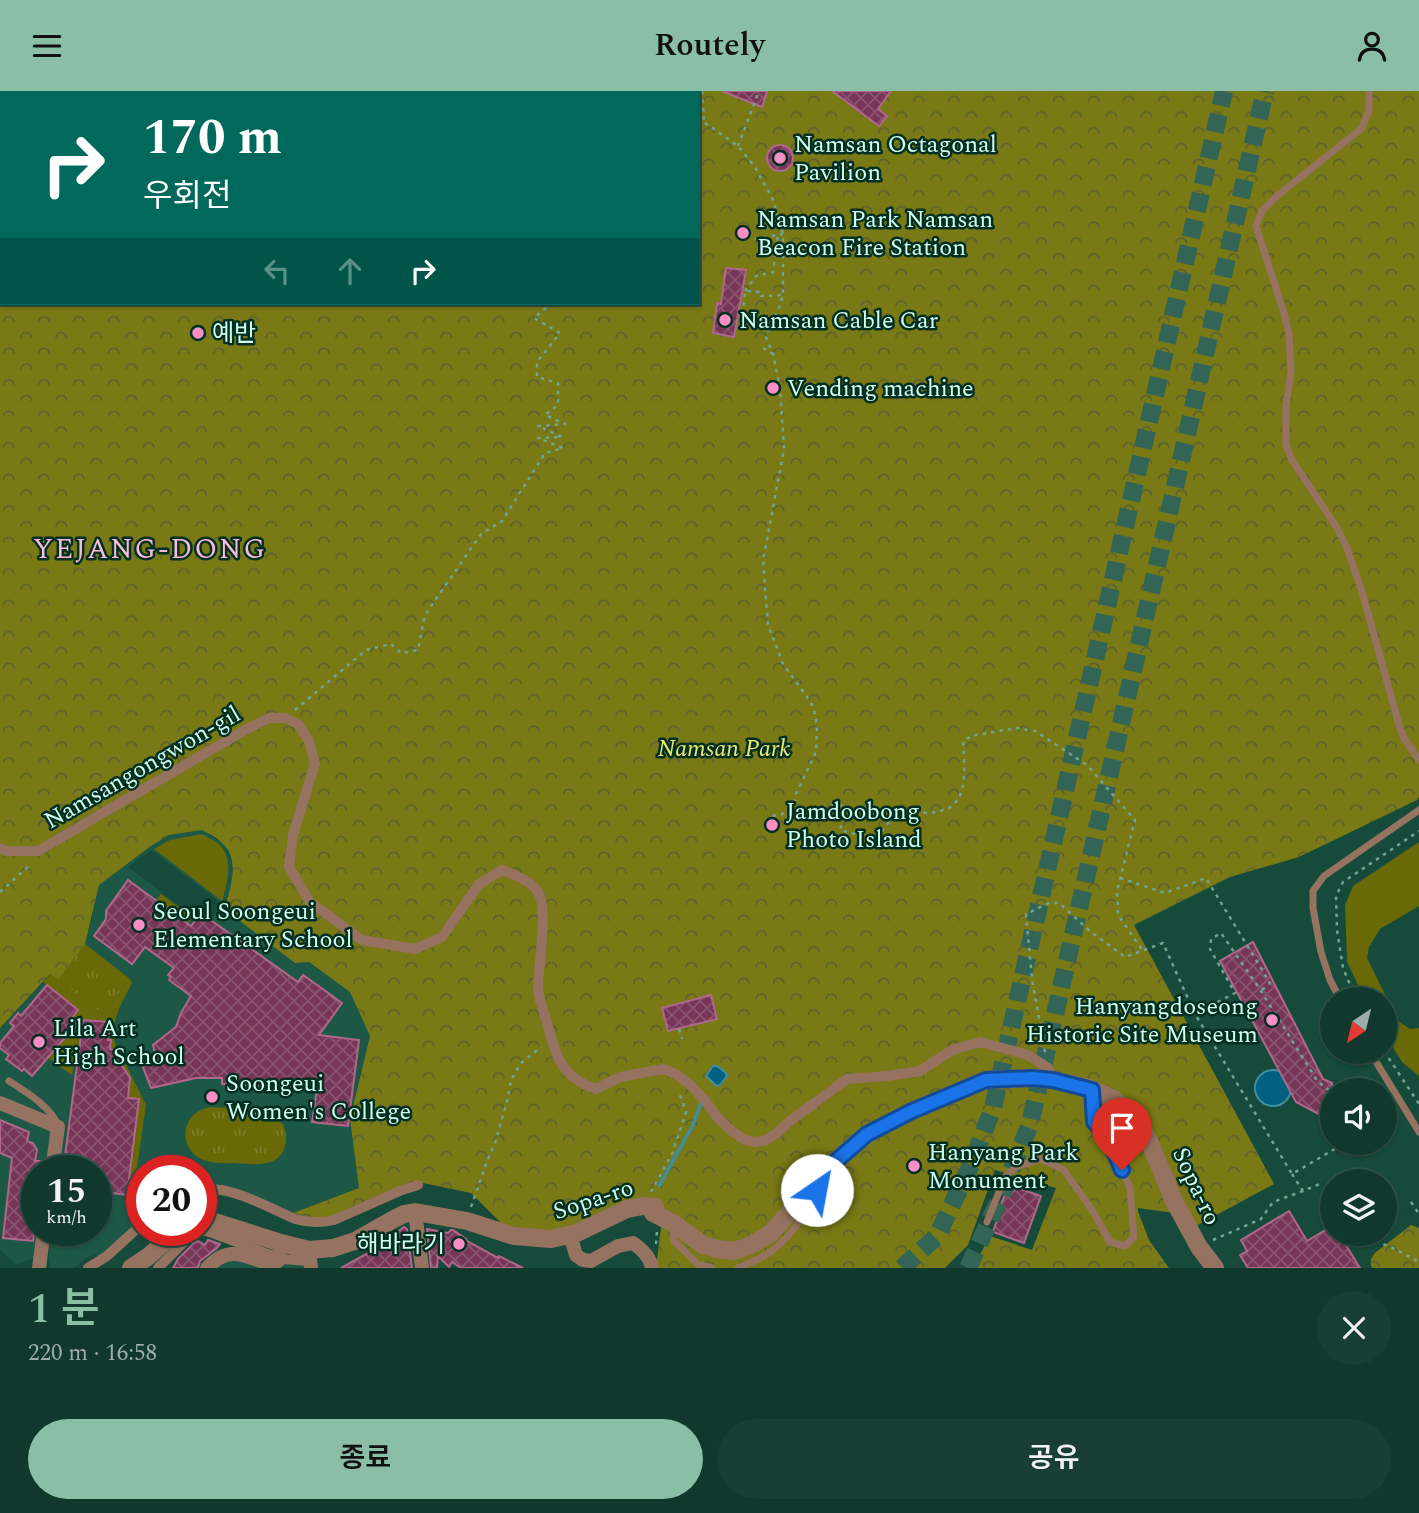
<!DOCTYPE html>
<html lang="ko">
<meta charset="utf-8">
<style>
body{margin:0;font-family:Spectral,"Noto Sans KR",serif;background:#193f34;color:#f1f3f6;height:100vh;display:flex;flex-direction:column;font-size:26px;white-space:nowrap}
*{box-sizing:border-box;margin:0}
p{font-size:23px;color:#9caca9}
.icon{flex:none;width:38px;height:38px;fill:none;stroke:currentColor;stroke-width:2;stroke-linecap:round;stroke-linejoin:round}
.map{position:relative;height:1177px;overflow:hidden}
.details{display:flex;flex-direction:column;background:#10382c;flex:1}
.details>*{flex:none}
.banner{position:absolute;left:0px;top:0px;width:700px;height:214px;box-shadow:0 2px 5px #0004,0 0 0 2px #305248;background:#00695c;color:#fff;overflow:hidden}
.needle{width:46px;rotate:215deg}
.controls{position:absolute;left:1320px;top:896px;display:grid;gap:14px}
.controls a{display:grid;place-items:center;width:77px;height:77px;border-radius:50%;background:#10382c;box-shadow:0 2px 5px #0004,0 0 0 2px #305248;font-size:35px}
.speed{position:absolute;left:21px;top:1064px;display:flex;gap:14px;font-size:35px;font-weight:700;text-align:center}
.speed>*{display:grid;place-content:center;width:91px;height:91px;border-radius:50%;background:#10382c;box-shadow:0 2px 5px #0004,0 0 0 2px #305248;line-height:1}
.speed small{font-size:18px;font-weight:400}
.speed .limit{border:10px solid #d22;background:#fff;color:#111}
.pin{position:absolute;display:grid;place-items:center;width:60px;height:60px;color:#fff;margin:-72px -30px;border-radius:50% 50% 50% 0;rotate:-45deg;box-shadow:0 0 7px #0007}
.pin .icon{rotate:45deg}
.me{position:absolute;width:77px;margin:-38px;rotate:33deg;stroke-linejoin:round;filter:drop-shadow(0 0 5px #0008)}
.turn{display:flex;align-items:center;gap:24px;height:147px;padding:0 28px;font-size:32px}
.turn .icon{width:91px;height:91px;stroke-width:2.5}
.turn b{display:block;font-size:49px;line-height:60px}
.lanes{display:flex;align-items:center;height:66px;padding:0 28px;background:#0003;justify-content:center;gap:35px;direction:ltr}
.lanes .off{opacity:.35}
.round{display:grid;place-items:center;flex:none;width:74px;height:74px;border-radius:37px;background:#193f34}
.head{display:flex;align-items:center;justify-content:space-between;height:119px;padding:0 28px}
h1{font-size:42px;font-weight:600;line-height:52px;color:#8abfa5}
.primary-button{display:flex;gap:14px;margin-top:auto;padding:14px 28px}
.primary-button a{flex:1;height:80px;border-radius:42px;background:#8abfa5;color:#111;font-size:28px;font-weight:600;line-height:80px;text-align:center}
.primary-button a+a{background:#193f34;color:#f1f3f6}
header{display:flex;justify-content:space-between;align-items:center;height:91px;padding:0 28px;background:#8abfa5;color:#111;font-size:32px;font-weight:600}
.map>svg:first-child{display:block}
</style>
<header><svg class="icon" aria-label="menu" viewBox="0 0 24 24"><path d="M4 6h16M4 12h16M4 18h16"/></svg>Routely<svg class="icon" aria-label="person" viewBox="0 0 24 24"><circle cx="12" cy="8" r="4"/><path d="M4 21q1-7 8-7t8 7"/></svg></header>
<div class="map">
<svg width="1419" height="1177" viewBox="0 0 1419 1177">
<defs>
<pattern id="grass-tufts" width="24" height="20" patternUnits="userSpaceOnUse" patternTransform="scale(1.75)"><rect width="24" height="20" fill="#696907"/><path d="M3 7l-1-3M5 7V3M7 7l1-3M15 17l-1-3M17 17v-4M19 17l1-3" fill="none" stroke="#7d7f2b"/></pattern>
<pattern id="forest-crowns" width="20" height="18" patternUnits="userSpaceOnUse" patternTransform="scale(1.75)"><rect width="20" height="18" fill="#797916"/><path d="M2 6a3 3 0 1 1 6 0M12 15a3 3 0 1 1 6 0" fill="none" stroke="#5c622e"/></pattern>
<pattern id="building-cross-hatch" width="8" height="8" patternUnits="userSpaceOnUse" patternTransform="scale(1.75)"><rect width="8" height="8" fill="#773658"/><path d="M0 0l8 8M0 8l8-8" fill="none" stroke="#895470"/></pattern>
</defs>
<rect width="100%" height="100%" fill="#164a3a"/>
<!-- built -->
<g fill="#1d5746" fill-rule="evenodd">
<path d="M203 739 224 753 232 770V789L224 818 309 871 350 901 370 945 350 1028 359 1097 293 1122 241 1099 201 1091V1080H142V1130L101 1167 94 1162 73 1177H51L49 1168 50 1139H96V1080H37V1139H38L35 1166 17 1174 0 1159V937L51 883 57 888 90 835 99 794 151 755 169 744ZM151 759 222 813V816L211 827 201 820H196L193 825 128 776Z"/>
<polygon points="218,1166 309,1173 309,1177 207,1177"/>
</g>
<!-- grass -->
<g fill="url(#grass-tufts)">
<polygon points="85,853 130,888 102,923 58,889"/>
<path d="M211 1016 266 1019C278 1025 287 1034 286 1048 285 1077 256 1074 236 1072 226 1072 213 1073 204 1069 189 1064 182 1048 187 1034 191 1023 200 1018 211 1016Z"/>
</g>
<!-- forest -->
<g fill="url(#forest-crowns)" fill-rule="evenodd">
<path d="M0 0H1419V706L1417 709 1299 766 1230 786 1134 834 1274 1093 1198 1134 1181 1123 1138 1117V1120L1149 1149 1169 1177H973L990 1145 1032 1159 1056 1097 995 1079 968 1154 945 1177H656L662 1128 655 1117 577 1142 514 1145 471 1102 413 1090 351 1116 333 1125 315 1128 293 1122 359 1097 350 1028 370 945 350 901 309 871 295 872 224 818C230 798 241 769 222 752 217 746 209 743 202 739L169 744 151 755 99 794 85 853 58 889 50 883 0 937ZM2 2H698V212H2Z"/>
<path d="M1411 1134 1419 1137V1177H1372C1369 1171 1371 1167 1375 1162Z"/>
</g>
<!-- green -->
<g fill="#696907">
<path d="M202 743C207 746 216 750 221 755 234 771 227 794 222 810L154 758 170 749Z"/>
<polygon points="1419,751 1419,815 1380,838 1369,856 1367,867 1398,930 1410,938 1419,937 1419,985 1402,971 1384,942 1384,908 1365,908 1347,871 1345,814 1353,795"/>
<polygon points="161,803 192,826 188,832 157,808"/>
<path d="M51 883 102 923 130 888 132 892C122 912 104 939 119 960L146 1014 134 1097 127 1104 139 1009 128 1007 130 987 116 963 110 959 111 950 108 949 110 932 84 928 72 984 48 967 66 928 77 919 43 891Z"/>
</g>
<!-- water -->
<g fill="#006080" stroke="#3f8fa0" stroke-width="2">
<polygon points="713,975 717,975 725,981 727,985 720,994 717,995 706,985"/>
<circle cx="1273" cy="997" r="18"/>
</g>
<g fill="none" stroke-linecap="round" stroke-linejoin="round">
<!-- stream -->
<polyline stroke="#3f8fa0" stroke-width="3.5" points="659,1095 693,1034 702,1009"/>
</g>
<!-- building -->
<g fill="url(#building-cross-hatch)" stroke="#af688b" stroke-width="2">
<polygon points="722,0 767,0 762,16"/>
<polygon points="832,0 891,0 878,18 887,25 879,35"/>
<circle cx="780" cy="67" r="13"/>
<polygon points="726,177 746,179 734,246 713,242 717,212 721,213"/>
<polygon points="128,789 191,835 201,822 298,891 303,884 342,912 319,944 359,949 348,1035 312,1031 317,998 222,993 222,987 196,987 151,997 143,976 157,971 153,954 176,936 181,922 191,905 169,889 171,886 168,884 174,877 145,856 132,873 94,845 106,828 106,820"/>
<polygon points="1253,851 1323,988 1332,992 1332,1030 1296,1011 1220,870"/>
<polygon points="47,894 78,919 71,928 80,929 32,985 24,978 22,980 6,968 9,964 0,957 0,952 14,935 10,932 18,922 21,925"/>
<polygon points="711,904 717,928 668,940 662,917"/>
<polygon points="83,929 110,931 108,949 111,949 110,958 114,959 114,962 130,987 128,1007 139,1008 127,1104 96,1100 96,1080 63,1080"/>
<polygon points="0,1029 29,1041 27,1050 33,1052 37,1059 35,1070 43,1070 42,1080 37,1080 37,1123 33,1150 3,1147 12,1067 0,1062"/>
<polygon points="1009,1094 1041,1105 1024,1152 993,1141 1002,1114 1001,1113"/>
<polygon points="1289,1120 1307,1150 1332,1135 1332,1143 1339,1143 1360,1177 1248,1177 1240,1164 1247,1160 1241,1149"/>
<polygon points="404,1136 407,1138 412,1177 341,1177 372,1160"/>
<polygon points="427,1138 448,1142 451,1139 453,1139 466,1148 465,1149 498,1167 499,1165 523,1177 461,1177 452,1171 449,1176 438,1165 437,1177 431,1177"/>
<polygon points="208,1149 220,1153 217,1157 200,1170 198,1177 173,1177 178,1168 194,1152 198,1150 205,1154"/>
</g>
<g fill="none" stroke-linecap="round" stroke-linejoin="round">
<!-- primary-tunnel -->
<g stroke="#326555" stroke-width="18" stroke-dasharray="18 9" stroke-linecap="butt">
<polyline points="902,1177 937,1145 971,1074 993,1017 1224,0"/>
<polyline points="968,1177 1001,1105 1030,1033 1265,0"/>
</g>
<!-- path -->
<g stroke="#73a393" stroke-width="2.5" stroke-dasharray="3.5 5" stroke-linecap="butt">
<polyline points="651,0 654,2"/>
<polyline points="702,0 704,31"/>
<polyline points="698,27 738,55 755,76 773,109 783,143 783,204 779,217 768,239 766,246 773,263 780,296 784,358 763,470 768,534 783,573 810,610 814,618 817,636 816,661 796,703 793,720"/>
<polyline points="738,55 759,0"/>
<polyline points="755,148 783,143"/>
<polyline points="745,200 756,185 773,181 778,144"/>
<polyline points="743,223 745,200 761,201 761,205 783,204"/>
<polyline points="763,257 773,263"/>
<polyline points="295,619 366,559 391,553 401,562 418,559 425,524 481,443 502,430 545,362 563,357 538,347 562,346 538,335 565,333 545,324 558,314 558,292 537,286 537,271 560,242 534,227 552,212"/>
<path d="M773 733 772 725C794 720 815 719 838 713L846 717 840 739 875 748C882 741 893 724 901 721 915 715 915 720 927 722 933 722 939 720 944 719 970 711 964 672 963 651L971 645 1016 637 1035 640 1087 674 1135 729 1117 800 1118 824 1143 860"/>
<polyline points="1120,787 1165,802 1206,787 1270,892 1262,899"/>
<polyline points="0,801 31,773"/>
<polyline points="1356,908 1343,877 1337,839 1336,805 1343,791 1419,740"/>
<polyline points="1195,923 1235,902 1210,858 1211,848 1221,842 1261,900 1318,991 1332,1001"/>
<polyline points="679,938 682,948"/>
<polyline points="1384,960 1419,1013"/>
<polyline points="1045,961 1032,888 1026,823 1049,812 1059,812 1091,841 1125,866 1163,852 1195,923 1292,1083 1345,1052"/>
<polyline points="1384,1028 1396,1021"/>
<polyline points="1292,1083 1303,1100 1322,1092"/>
<polyline points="651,1101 672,1063 686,1021 679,1001"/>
<polyline points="1411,1111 1419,1123"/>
<polyline points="471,1116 487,1070 495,1052 508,1007 511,989 521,972 541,956"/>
<polyline points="1360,1143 1397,1159 1419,1171"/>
<polyline points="1213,1149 1261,1128 1273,1111 1303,1100"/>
<polyline points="656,1153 657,1139"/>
</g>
<!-- service -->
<g stroke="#957360" stroke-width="7">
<polyline points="1369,0 1369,19 1362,37 1277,105 1262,120 1256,135 1284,222 1289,243 1291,281 1286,315 1286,354 1292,369 1337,437 1347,457 1363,504 1399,634 1404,647 1419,669"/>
<polyline points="1340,908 1330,889 1321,861 1313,817 1313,800 1324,785 1419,719"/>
<polyline points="1370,961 1419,1041"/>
<path d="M9 990C25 1000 54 1018 58 1036"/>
<polyline points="987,1131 1005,1086 1016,1076 1041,1068 1064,1079 1094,1122 1110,1151 1125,1155 1134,1146 1130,1097 1107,1044 1094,1031 1092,999"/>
<polyline points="673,1136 674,1150 699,1174 712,1177"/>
<path d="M738 1177C746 1173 756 1170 764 1165 785 1153 809 1122 817 1099"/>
</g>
<!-- pedestrian -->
<g stroke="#957360" stroke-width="10">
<path d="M0 757 6 760H38L245 639 269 627H285L298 633 309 650 315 672 293 744 289 776 310 811 362 849 415 858 442 846 479 793 502 779C513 783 532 790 538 801 549 819 538 874 538 897 538 907 543 918 546 928 555 961 559 986 596 998L620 986 663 978 676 983 689 993 703 1007 718 1027 733 1041 745 1049 755 1051 766 1049 777 1042 790 1030 847 988 887 985 920 980 952 959 980 951 1028 964 1048 977 1053 989"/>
<path d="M201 1098C233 1095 267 1116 295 1128 309 1132 321 1132 334 1129L402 1099 418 1094"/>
<polyline points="201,1139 210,1141 281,1168 311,1170"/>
<polyline points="88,1177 107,1165 142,1133"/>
<polyline points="158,1177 189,1146 201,1139"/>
</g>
<!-- minor -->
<g stroke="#957360" stroke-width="14">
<polyline points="0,1012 58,1036 52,1080"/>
<polyline points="415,1121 422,1177"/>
<path d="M570 1144 576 1164 583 1169 591 1170 618 1155 633 1152C642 1158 650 1166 652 1177"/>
<polyline points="309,1159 311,1177"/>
<polyline points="39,1177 44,1139"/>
<path d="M207 1177C229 1153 245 1165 272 1174L278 1170 281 1152"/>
</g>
<!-- tertiary -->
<g stroke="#957360" stroke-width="18">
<polyline points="201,1130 215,1131 281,1152 309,1159 333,1157 355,1150 394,1128 404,1123 415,1121 467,1130 514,1145 551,1148 577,1142 627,1118 643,1115 655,1116 653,1122 673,1132 703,1154 717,1158 734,1160 749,1155 771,1142 835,1071 867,1043 912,1020 986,989 1032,987 1053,989 1089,997 1114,1008 1140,1034 1150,1052 1174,1110 1199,1156 1215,1177"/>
<polyline points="131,1177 149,1165 177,1139"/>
</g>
</g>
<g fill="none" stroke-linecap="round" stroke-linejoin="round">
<!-- route casing -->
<g stroke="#114b97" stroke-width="18">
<polyline id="route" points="817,1099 822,1085 835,1071 867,1043 912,1020 986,989 1032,987 1053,989 1092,999 1094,1031 1107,1044 1122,1079"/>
</g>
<!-- route -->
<use href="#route" stroke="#1a73e8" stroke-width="12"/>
</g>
<!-- markers -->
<g fill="#fb8fc5" stroke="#032e22" stroke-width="2.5">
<circle cx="780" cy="67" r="7"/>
<circle cx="743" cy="142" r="7"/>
<circle cx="725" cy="229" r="7"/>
<circle cx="198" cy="242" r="7"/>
<circle cx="773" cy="297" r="7"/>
<circle cx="772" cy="734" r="7"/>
<circle cx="139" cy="834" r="7"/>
<circle cx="1272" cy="929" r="7"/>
<circle cx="39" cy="951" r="7"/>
<circle cx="212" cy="1006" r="7"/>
<circle cx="914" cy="1075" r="7"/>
<circle cx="459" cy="1153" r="7"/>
</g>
<g text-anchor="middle" stroke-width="5" stroke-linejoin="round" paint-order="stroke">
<!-- poi labels -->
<g font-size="24" fill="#d1fdec" stroke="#032e22" text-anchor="start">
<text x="794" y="61">Namsan Octagonal<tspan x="794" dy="28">Pavilion</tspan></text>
<text x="757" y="136">Namsan Park Namsan<tspan x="757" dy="28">Beacon Fire Station</tspan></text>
<text x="739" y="237">Namsan Cable Car</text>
<text x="212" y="250">예반</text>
<text x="787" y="305">Vending machine</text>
<text x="786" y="728">Jamdoobong<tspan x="786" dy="28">Photo Island</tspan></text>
<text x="153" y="828">Seoul Soongeui<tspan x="153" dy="28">Elementary School</tspan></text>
<text x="1258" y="923" text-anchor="end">Hanyangdoseong<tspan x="1258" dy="28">Historic Site Museum</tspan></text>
<text x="53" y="945">Lila Art<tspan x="53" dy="28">High School</tspan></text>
<text x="226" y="1000">Soongeui<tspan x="226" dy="28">Women's College</tspan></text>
<text x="928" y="1069">Hanyang Park<tspan x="928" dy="28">Monument</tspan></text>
<text x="445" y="1161" text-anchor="end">해바라기</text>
</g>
<!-- park labels -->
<g font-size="24" font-style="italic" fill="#e9eb71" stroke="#032e22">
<text x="724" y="665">Namsan Park</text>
</g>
<!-- street labels -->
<g font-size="24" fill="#d1fdec" stroke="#032e22">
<text transform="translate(142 676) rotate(-30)" y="8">Namsangongwon-gil</text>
<text transform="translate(1197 1095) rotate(65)" y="8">Sopa-ro</text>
<text transform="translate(593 1108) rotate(-18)" y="8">Sopa-ro</text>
</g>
<!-- quarter labels -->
<g font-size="28" letter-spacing="2" fill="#fabcd9" stroke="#032e22">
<text x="150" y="467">YEJANG-DONG</text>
</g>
</g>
</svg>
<div class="controls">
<a><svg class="needle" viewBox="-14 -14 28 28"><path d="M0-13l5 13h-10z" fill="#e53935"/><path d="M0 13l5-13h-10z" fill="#9caca9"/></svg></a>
<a><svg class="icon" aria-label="sound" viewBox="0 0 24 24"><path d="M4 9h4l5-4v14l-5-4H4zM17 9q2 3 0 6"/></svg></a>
<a><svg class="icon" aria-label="layers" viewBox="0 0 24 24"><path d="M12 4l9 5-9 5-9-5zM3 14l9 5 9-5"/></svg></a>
</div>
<div class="speed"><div>15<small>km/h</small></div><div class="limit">20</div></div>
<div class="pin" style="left:1122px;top:1079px;background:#d93025"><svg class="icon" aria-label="arrive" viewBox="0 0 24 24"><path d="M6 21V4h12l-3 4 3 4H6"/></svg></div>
<svg class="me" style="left:817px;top:1099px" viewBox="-20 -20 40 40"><circle r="19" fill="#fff"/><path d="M0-13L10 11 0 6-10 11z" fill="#1a73e8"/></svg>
<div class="banner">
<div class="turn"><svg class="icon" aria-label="right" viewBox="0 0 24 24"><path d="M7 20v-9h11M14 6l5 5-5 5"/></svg><div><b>170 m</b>우회전</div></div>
<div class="lanes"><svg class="icon off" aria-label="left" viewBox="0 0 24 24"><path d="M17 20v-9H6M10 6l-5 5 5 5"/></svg><svg class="icon off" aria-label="ahead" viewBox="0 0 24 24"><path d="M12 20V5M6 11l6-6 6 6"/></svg><svg class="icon" aria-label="right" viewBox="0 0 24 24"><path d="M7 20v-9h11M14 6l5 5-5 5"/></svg></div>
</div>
</div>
<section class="details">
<div class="head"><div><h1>1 분</h1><p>220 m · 16:58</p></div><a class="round"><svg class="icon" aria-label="close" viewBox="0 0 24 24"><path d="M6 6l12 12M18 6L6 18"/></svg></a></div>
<div class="primary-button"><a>종료</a><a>공유</a></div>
</section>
